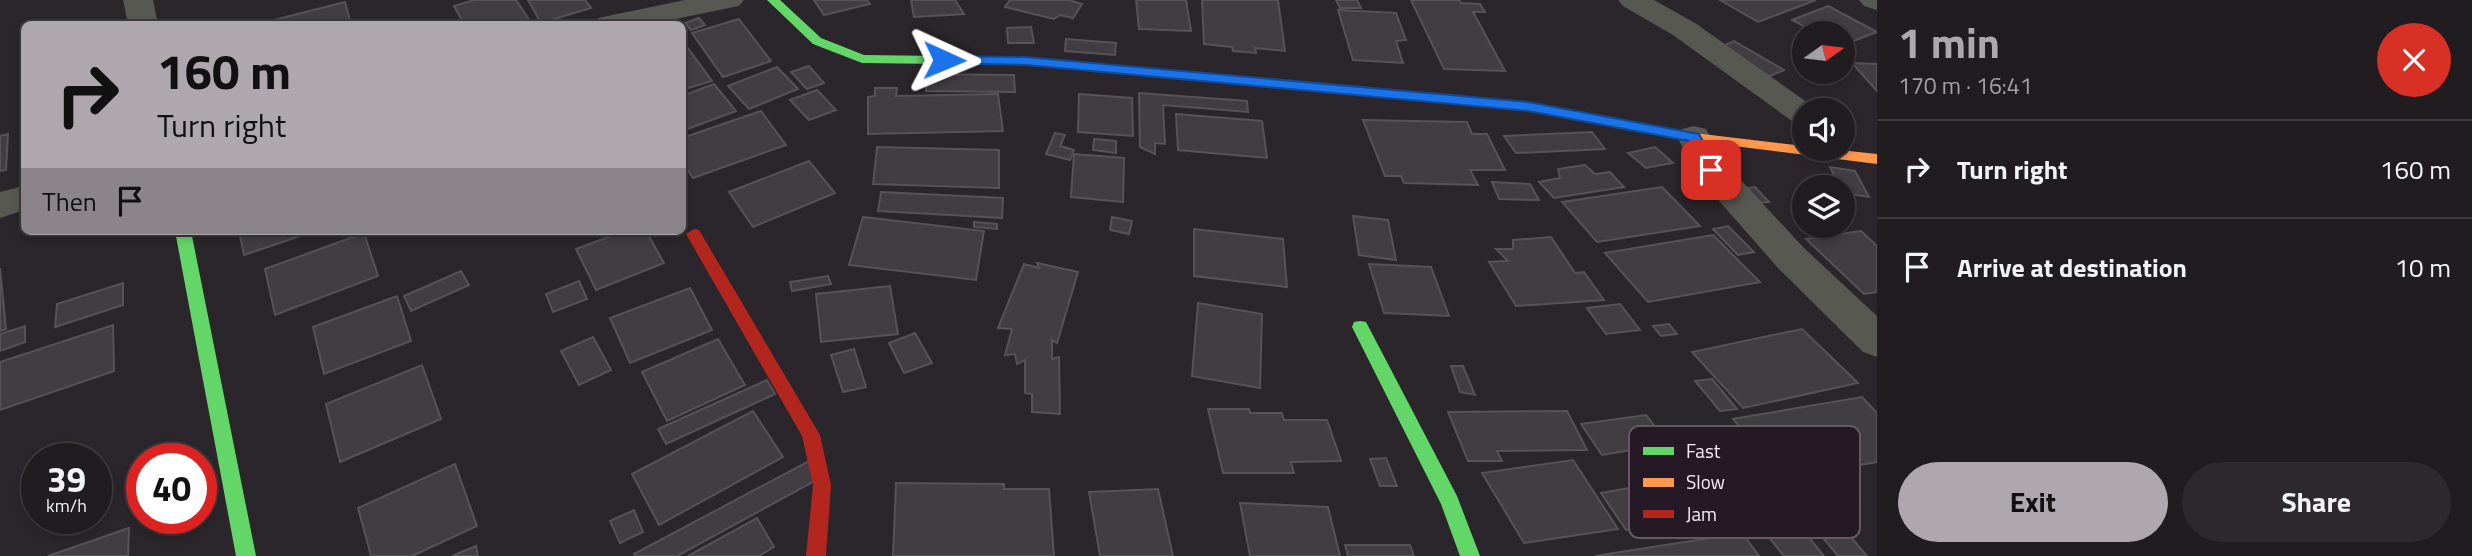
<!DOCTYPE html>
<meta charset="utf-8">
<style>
body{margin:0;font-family:"Titillium Web",sans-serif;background:#2d292d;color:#f1f3f6;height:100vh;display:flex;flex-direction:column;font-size:26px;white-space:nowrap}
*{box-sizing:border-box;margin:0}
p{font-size:23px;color:#a2a1a5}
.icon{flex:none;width:38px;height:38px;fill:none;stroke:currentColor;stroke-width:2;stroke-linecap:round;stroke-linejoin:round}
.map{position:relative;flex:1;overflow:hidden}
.panel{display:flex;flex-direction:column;background:#201c20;width:595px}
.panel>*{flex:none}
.guide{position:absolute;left:21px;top:21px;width:665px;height:214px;border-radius:10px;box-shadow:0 4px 10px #0003,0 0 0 2px #3d3a3e;background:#aea7ae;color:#111;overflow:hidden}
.needle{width:46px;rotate:76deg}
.fabs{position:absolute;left:1792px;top:21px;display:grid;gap:14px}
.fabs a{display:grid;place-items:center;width:63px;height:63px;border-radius:50%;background:#201c20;box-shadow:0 4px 10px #0003,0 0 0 2px #3d3a3e;font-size:35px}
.speed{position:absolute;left:21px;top:443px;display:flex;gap:14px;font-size:35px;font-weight:700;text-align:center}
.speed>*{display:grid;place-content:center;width:91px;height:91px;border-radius:50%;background:#201c20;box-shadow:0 4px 10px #0003,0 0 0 2px #3d3a3e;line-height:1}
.speed small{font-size:18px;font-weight:400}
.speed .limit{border:10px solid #d22;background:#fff;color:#111}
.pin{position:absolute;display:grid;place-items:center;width:60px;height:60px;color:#fff;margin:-30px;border-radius:14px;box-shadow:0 4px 10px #0006}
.me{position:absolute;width:77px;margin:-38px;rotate:91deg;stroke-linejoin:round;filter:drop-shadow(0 0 5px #0008)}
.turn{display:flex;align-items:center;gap:24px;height:147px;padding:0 21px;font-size:32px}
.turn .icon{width:91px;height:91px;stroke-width:2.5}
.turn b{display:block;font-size:49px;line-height:60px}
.then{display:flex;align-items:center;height:66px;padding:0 21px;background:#0003;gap:14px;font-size:26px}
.round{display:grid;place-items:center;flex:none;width:74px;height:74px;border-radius:37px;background:#2d292d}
.overview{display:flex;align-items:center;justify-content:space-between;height:119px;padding:0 21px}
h1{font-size:42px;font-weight:700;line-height:52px;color:#aea7ae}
.action{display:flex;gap:14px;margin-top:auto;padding:14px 21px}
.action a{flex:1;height:80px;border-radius:42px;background:#aea7ae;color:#111;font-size:28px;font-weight:700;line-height:80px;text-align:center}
.action a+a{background:#2d292d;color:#f1f3f6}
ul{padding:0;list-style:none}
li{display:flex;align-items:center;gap:21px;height:98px;padding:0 21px;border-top:2px solid #3d3a3e}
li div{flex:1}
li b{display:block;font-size:26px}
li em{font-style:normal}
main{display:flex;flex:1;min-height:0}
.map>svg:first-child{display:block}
</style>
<main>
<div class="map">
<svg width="1877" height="556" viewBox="0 0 1877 556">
<rect width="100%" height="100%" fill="#2b262b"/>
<!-- building -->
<g fill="#423d42" stroke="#565256" stroke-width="2">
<polygon points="474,0 516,0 532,24 464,24 454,6"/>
<polygon points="528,0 585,0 591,8 541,23"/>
<polygon points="814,0 867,0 870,4 824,15"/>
<polygon points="911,0 955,0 964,14 914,17"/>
<polygon points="1010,0 1069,0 1082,4 1073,18 1060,15 1054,19 1005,7"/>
<polygon points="1136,0 1186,0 1191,31 1139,29"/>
<polygon points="1202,0 1278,0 1285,51 1255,48 1256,53 1233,51 1232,47 1204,44"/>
<polygon points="1336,0 1357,0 1361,8 1340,8"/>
<polygon points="1411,0 1459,0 1461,3 1480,4 1485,12 1473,12 1505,71 1444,69"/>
<polygon points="1720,0 1816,0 1758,22"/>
<polygon points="345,2 351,24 275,24 274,20"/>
<polygon points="1828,6 1877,32 1843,45 1843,33 1817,33 1792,20"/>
<polygon points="1338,10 1396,13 1406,40 1396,41 1403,63 1353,60"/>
<polygon points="699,18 705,25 691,30 685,23"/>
<polygon points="739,19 771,61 723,77 692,33"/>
<polygon points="1031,27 1034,43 1008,43 1007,28"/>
<polygon points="1066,39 1116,43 1115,55 1065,51"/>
<polygon points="682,40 712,81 682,90"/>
<polygon points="1734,41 1784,70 1768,77 1718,48"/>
<polygon points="1852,63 1877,64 1877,91"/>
<polygon points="809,66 824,83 807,89 791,72"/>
<polygon points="777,67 798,89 749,109 728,86"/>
<polygon points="927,74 1014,75 1015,92 926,91"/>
<polygon points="714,84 736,111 682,131 682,96"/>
<polygon points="875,88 897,88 896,96 998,94 1003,131 868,134 868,97 875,96"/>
<polygon points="817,90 836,110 809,120 790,100"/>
<polygon points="1139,93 1247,101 1248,112 1163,105 1165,144 1155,143 1155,154 1140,147"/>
<polygon points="1079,94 1132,98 1133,136 1078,132"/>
<polygon points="761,111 786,145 693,178 682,162 682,138"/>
<polygon points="1176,114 1262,121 1267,158 1178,150"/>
<polygon points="1363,120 1467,122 1472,134 1487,134 1505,170 1470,170 1478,185 1404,183 1401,176 1385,176"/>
<polygon points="1592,132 1605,149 1516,153 1504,136"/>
<polygon points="1055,133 1065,135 1060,146 1074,150 1070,160 1046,154"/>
<polygon points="8,134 6,170 0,171 0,136"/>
<polygon points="1094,139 1116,141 1116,153 1093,150"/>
<polygon points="877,147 999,150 999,188 873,184"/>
<polygon points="1655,147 1673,163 1646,168 1628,153"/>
<polygon points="1074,154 1124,158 1123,202 1071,197"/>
<polygon points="809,161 835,193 753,227 729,192"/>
<polygon points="1585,165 1595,174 1610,172 1624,187 1554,198 1539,182 1560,178 1558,169"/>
<polygon points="1830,167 1855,171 1869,197 1843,193 1843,187 1840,187"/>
<polygon points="1492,182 1530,184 1539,200 1499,199"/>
<polygon points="1662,187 1700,226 1597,242 1562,202"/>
<polygon points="1755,187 1769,202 1753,203 1739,189"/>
<polygon points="881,192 1003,198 1002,218 878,211"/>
<polygon points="1353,216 1388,220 1396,260 1359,255"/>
<polygon points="863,217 984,231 976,280 849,265"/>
<polygon points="1112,217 1132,221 1129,234 1110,230"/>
<polygon points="974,222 997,224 997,229 974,227"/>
<polygon points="1728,226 1754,252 1738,255 1713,229"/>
<polygon points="1194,229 1283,239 1287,287 1194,276"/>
<polygon points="239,231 315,231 244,255"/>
<polygon points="624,231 646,231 664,263 596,290 576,249"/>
<polygon points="1861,231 1877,246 1877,292 1864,294 1806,239"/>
<polygon points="364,233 378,276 275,315 265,269"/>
<polygon points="1713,235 1760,282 1648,302 1605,253"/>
<polygon points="1551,237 1575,273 1584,272 1604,300 1516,306 1489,262 1508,261 1496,249 1513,249 1513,240"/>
<polygon points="1037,263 1078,272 1057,343 1052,340 1052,359 1059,357 1060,414 1032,412 1032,394 1025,393 1025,360 1017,364 1015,354 1005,355 1012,329 998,328 1024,264 1039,268"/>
<polygon points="1369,264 1431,267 1449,316 1384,313"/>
<polygon points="0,268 6,329 0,331"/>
<polygon points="461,271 469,285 411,311 404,296"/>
<polygon points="828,276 831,284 792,291 790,282"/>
<polygon points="579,281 587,299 553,312 546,294"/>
<polygon points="123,283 123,305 55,327 57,304"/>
<polygon points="890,286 898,334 821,342 816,294"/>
<polygon points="690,288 712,330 630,363 610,318"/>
<polygon points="397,296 411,341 324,374 313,327"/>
<polygon points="1198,303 1262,314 1260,388 1192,376"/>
<polygon points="1620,304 1640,330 1606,334 1587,308"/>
<polygon points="1669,324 1677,334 1661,336 1653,326"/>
<polygon points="113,325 114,371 0,410 0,362"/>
<polygon points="25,326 25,342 0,351 0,334"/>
<polygon points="1802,329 1858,383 1743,408 1692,352"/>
<polygon points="915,333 932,363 904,373 889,343"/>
<polygon points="593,337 611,370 579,385 561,351"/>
<polygon points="718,339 745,385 667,421 642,372"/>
<polygon points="854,349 866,387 843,392 831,355"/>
<polygon points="422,365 441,419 340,462 326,404"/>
<polygon points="1451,366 1463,366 1475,395 1460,392"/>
<polygon points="1712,379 1737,409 1720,411 1695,381"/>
<polygon points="767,380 775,394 666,444 658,429"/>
<polygon points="1862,397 1877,413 1877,462 1832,470 1860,501 1810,510 1733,419"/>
<polygon points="1208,409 1249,409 1250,413 1282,413 1284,420 1327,420 1341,461 1291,462 1294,473 1223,473"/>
<polygon points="753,411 783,457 659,525 632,474"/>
<polygon points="1567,411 1587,450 1497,451 1502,461 1468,461 1448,412"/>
<polygon points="1646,415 1669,444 1602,455 1581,424"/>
<polygon points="1386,458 1397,486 1380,486 1370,459"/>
<polygon points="811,460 822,477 677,556 635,556 634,554"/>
<polygon points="1573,460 1618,529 1524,543 1482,473"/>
<polygon points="455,464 477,526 412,556 371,556 358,508"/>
<polygon points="896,483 1004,484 1004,489 1049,489 1054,556 893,556"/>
<polygon points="1646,485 1672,522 1626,530 1601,493"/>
<polygon points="1158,489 1173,556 1100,556 1089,492"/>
<polygon points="1240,503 1328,507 1340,556 1250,556"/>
<polygon points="634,510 643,532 620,543 610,521"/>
<polygon points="1833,516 1867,556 1838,556 1809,521"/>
<polygon points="757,518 774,547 759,556 688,556"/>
<polygon points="1798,524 1824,556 1784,556 1763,530"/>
<polygon points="129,528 128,556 48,556"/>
<polygon points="1742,533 1759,556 1595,556"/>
<polygon points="1345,545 1410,545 1414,556 1348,556"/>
<polygon points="476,546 478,556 452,556"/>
</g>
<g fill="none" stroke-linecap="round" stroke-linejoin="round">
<!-- street -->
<g fill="#585852" fill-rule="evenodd">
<polygon points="123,0 153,0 158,24 128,24"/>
<polygon points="685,0 744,0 739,6 651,24 594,24 598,18"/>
<polygon points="1618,0 1654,0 1695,23 1818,110 1804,110 1804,124 1792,121 1673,35 1623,6"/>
<polygon points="1859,0 1877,0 1877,10 1864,6"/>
<polygon points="1694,126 1706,129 1725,163 1804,248 1877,316 1877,357 1863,352 1778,268 1699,178 1677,137 1682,129"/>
<polygon points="24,186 24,210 0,218 0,192"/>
</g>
<!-- fast -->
<g fill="#63d668" fill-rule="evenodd">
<polygon points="767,0 780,0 821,38 864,55 1026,57 1408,92 1415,96 1408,100 1026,65 862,63 813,44"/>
<polygon points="175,231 191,231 256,556 236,556"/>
<polygon points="1360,321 1366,322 1457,496 1480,556 1460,556 1441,504 1352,327 1354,322"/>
</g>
<!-- slow -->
<polygon fill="#ff974d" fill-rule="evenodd" points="1408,92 1528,103 1694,133 1804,146 1804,149 1830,149 1877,154 1877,164 1694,141 1528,111 1403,99 1403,93"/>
<!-- jam -->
<polygon fill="#b3261e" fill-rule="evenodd" points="694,229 699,230 820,435 831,485 826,556 806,556 813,485 802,436 686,234"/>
</g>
<!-- route -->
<polygon fill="#1a73e8" stroke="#114b97" stroke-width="2" points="944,56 1026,57 1528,102 1699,134 1718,170 1716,173 1706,173 1689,141 1528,111 1026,65 939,63 938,60"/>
<!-- legend -->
<rect x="1629" y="426" width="231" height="112" rx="10" fill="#241924" stroke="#635963" stroke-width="2"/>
<rect x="1643" y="447" width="31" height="8" fill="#63d668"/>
<rect x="1643" y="478" width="31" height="9" fill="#ff974d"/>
<rect x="1643" y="510" width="31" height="8" fill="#b3261e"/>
<g font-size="19" fill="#f5edf5">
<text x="1686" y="458">Fast</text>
<text x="1686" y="489">Slow</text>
<text x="1686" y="521">Jam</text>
</g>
</svg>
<div class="fabs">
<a><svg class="needle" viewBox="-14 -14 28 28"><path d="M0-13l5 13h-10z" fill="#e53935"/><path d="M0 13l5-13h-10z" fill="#a2a1a5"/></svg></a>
<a><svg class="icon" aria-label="sound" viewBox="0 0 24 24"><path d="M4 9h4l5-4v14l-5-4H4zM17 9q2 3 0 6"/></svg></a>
<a><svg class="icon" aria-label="layers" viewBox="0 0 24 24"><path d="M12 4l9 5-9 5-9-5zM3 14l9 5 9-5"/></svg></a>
</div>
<div class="speed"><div>39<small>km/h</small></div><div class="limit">40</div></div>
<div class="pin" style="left:1711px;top:170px;background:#d93025"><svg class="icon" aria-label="arrive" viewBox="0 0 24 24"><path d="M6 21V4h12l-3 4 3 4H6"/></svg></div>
<svg class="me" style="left:944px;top:60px" viewBox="-20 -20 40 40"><path d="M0-17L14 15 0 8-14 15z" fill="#1a73e8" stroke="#fff" stroke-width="4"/></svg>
<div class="guide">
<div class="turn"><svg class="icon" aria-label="right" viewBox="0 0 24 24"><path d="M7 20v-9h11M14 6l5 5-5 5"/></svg><div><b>160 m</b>Turn right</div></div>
<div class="then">Then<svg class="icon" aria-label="arrive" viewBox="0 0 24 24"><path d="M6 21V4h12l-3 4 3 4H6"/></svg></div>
</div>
</div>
<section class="panel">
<div class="overview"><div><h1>1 min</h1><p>170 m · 16:41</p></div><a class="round" style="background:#d93025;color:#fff"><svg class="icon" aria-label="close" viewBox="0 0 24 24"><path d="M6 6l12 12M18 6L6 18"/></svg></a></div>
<ul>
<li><svg class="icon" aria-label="right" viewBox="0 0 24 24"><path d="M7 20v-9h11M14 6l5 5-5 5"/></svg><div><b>Turn right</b></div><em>160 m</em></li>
<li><svg class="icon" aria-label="arrive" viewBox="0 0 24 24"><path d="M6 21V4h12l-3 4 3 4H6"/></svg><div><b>Arrive at destination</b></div><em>10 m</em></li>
</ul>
<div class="action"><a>Exit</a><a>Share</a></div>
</section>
</main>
